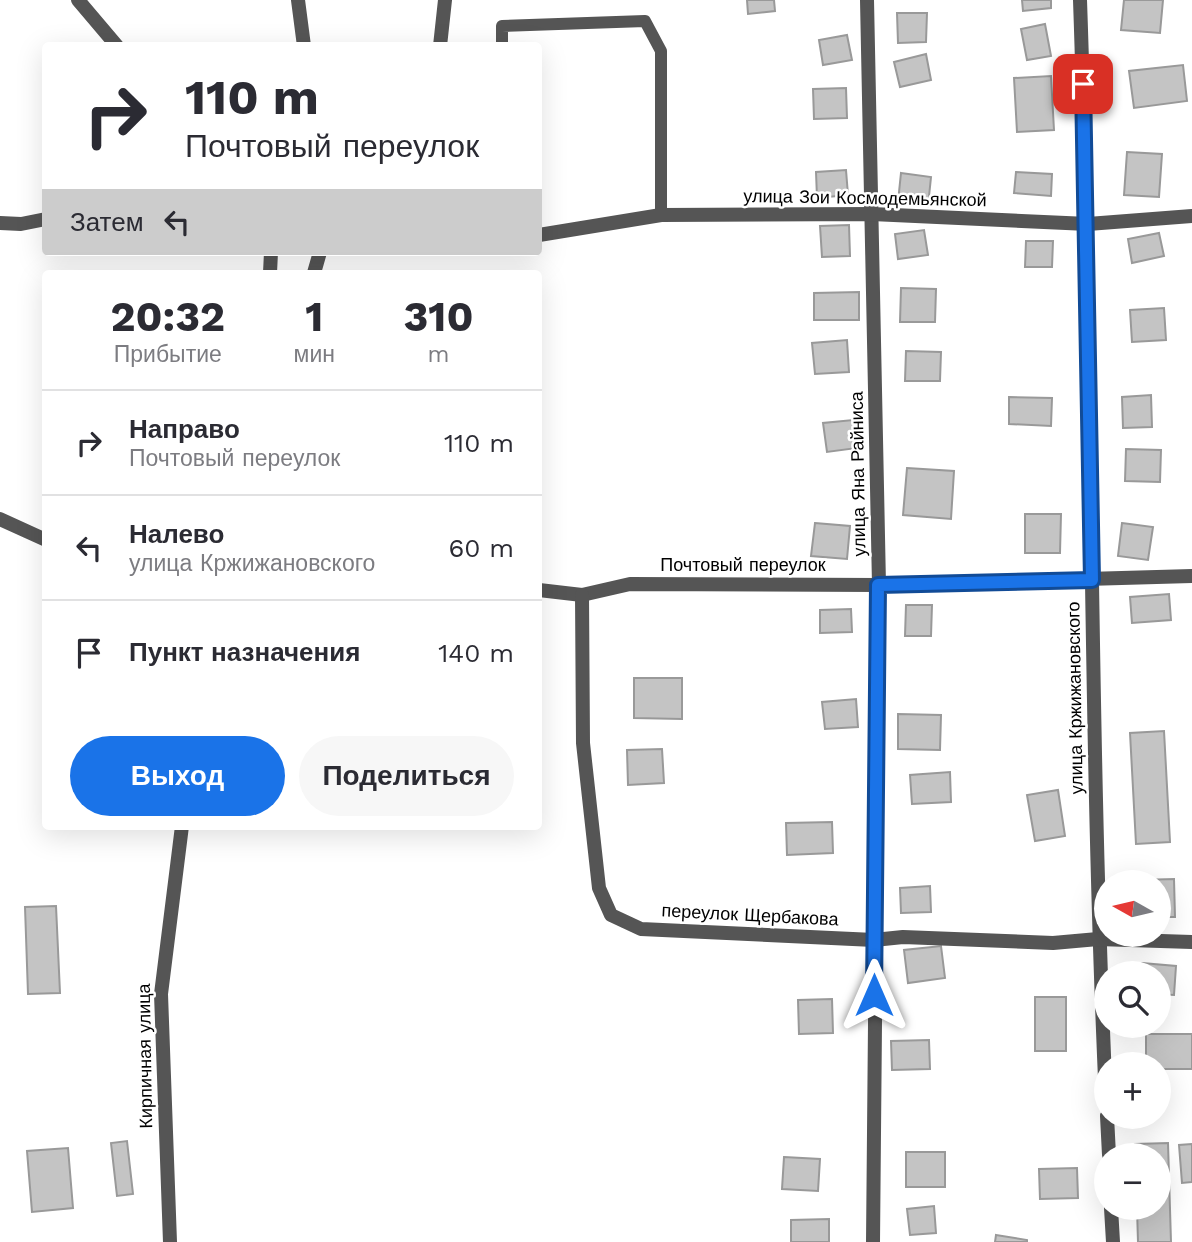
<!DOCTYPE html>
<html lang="ru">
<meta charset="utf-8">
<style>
body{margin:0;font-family:"Work Sans",sans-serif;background:#f7f7f7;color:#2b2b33;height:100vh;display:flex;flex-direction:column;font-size:26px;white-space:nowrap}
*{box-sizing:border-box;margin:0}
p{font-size:23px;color:#7c7c81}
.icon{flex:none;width:38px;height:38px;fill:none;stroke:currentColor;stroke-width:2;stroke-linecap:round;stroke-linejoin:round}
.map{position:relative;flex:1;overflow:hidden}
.drawer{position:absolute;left:42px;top:270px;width:500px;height:560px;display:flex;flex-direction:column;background:#fff;border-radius:7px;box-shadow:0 7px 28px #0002}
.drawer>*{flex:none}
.top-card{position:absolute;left:42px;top:42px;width:500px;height:214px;border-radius:7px;box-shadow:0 7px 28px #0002;background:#fff;color:#2b2b33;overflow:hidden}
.needle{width:46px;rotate:278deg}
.fabs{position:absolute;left:1094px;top:870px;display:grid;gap:14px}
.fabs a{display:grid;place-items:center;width:77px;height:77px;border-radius:50%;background:#fff;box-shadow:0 7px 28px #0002;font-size:35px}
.pin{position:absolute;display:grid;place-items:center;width:60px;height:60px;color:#fff;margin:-30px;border-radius:14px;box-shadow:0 4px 10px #0006}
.me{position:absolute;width:77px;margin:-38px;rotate:0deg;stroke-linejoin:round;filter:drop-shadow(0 0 5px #0008)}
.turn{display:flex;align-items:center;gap:24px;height:147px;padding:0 28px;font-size:32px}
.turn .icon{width:91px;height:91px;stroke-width:2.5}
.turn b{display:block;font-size:49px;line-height:60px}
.then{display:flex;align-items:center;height:66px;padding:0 28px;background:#0003;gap:14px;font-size:26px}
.eta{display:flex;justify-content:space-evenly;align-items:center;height:119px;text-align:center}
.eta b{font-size:42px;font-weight:700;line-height:49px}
.button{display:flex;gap:14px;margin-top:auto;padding:14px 28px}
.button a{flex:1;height:80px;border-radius:42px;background:#1a73e8;color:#fff;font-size:28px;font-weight:700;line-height:80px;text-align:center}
.button a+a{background:#f7f7f7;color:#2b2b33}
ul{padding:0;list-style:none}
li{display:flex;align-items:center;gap:21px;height:105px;padding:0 28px;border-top:2px solid #e1e1e2}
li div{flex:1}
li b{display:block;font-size:26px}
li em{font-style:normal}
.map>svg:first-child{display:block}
</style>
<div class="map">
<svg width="1192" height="1242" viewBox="0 0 1192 1242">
<rect width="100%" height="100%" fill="#fff"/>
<!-- building -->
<g fill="#c4c4c4" stroke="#999" stroke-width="2">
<polygon points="747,0 774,0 775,11 748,14"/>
<polygon points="1022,0 1051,0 1051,8 1023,11"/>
<polygon points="1124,0 1163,0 1160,33 1121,30"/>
<polygon points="897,13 927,13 926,42 898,43"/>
<polygon points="1045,24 1051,56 1027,60 1021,29"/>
<polygon points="847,35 852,60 823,65 819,40"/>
<polygon points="926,54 931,80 900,87 894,62"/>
<polygon points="1183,65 1187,101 1134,108 1129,71"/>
<polygon points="1051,76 1054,130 1017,132 1014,78"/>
<polygon points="846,88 847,118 814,119 813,89"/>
<polygon points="1127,152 1162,154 1159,197 1124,195"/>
<polygon points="846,170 848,195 817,198 816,172"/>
<polygon points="1016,172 1052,174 1051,196 1014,193"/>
<polygon points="901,173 931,177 928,206 898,202"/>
<polygon points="849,225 850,256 822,257 820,226"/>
<polygon points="924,230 928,255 898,259 895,234"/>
<polygon points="1159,233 1164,256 1132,263 1128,239"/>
<polygon points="1026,241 1053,241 1052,267 1025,267"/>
<polygon points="901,288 936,289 935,322 900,322"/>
<polygon points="859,292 859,320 814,320 814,293"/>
<polygon points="1164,308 1166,340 1132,342 1130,310"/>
<polygon points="847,340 849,372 815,374 812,343"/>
<polygon points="906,351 941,352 940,381 905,381"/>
<polygon points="1151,395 1152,427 1123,428 1122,397"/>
<polygon points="1009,397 1052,398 1051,426 1009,424"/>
<polygon points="853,420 857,448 827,452 823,423"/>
<polygon points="1126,449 1161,450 1160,482 1125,481"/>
<polygon points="907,468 954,471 951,519 903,515"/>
<polygon points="1025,514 1061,514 1060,553 1025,553"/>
<polygon points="815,523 850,526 847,559 811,556"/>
<polygon points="1122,523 1153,527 1148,560 1118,556"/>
<polygon points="1169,594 1171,620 1132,623 1130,597"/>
<polygon points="906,605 932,605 931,636 905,636"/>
<polygon points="851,609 852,632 820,633 820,610"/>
<polygon points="634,678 682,678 682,719 634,718"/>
<polygon points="856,699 858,727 825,729 822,702"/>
<polygon points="898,714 941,715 940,750 898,749"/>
<polygon points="1164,731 1170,842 1136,844 1130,733"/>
<polygon points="662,749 664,783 628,785 627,750"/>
<polygon points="950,772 951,802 912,804 910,775"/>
<polygon points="1058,790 1065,836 1035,841 1027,795"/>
<polygon points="832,822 833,853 787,855 786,823"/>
<polygon points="1174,879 1175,917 1158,917 1158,882 1138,880"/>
<polygon points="930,886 931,912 901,913 900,888"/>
<polygon points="56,906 60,993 28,994 25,907"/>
<polygon points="941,946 945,978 908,983 904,950"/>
<polygon points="1142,963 1176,966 1174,995 1158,994 1158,973 1141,973"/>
<rect x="1035" y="997" width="31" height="54"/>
<polygon points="832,999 833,1033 799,1034 798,1000"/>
<polygon points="1146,1034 1192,1034 1192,1069 1158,1069 1158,1064 1146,1064"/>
<polygon points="929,1040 930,1069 892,1070 891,1041"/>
<polygon points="127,1141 133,1194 117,1196 111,1143"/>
<polygon points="1168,1143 1171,1242 1138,1242 1137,1208 1158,1208 1158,1155 1136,1155 1135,1144"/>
<polygon points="1192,1144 1192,1182 1182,1183 1179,1145"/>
<polygon points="68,1148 73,1208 32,1212 27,1151"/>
<rect x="906" y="1152" width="39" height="35"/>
<polygon points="784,1157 820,1159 818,1191 782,1189"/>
<polygon points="1077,1168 1078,1198 1040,1199 1039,1169"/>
<polygon points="934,1206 936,1233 910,1235 907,1209"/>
<polygon points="829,1219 829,1242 791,1242 791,1220"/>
<polygon points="996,1235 1027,1240 1027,1242 995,1242"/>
</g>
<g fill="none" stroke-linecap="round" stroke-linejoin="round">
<!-- service -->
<polyline stroke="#555" stroke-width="12" points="502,46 502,26 645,21 661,51 661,215"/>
<!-- minor -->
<g stroke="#555" stroke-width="14">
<polyline points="78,0 117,46"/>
<polyline points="298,0 304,46"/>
<polyline points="867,0 879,585 873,1242"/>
<path d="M1080 0C1093 367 1089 734 1106 1101"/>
<polyline points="440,46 445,0"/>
<polyline points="0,223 21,224 46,219"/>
<polyline points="539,235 661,215 872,214 1088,224 1192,216"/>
<polyline points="270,273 271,252"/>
<polyline points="314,273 320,252"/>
<polyline points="0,519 46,540"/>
<polyline points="539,590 582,595 630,584 879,585 1192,576"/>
<polyline points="582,595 583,743 599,888 611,915 641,929 874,940 903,937 1053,943 1098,939 1192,942"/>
<polyline points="1107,1116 1109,1155"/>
<polyline points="1111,1208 1113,1242"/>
<polyline points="170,1242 161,994 182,826"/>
</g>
</g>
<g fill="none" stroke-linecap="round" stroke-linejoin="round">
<!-- route casing -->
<g stroke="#114b97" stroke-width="18">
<polyline id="route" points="874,995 878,585 1092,580 1083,84"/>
</g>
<!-- route -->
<use href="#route" stroke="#1a73e8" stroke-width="12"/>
</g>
<g text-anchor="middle" stroke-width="5" stroke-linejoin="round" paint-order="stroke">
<!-- street labels -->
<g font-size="18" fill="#000" stroke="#fff">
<text transform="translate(865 198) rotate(1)" y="6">улица Зои Космодемьянской</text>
<text transform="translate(858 474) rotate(-91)" y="6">улица Яна Райниса</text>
<text x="743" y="571">Почтовый переулок</text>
<text transform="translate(1075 698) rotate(-91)" y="6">улица Кржижановского</text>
<text transform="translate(750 915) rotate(3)" y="6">переулок Щербакова</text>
<text transform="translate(145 1056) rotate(-91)" y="6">Кирпичная улица</text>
</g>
</g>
</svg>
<div class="fabs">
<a><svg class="needle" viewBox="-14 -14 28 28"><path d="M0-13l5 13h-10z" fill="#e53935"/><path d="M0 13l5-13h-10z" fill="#7c7c81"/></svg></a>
<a><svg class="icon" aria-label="search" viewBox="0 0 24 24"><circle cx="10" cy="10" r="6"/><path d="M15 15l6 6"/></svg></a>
<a>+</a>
<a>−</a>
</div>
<div class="pin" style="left:1083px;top:84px;background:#d93025"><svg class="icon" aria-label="arrive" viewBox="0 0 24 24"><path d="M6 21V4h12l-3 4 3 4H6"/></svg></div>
<svg class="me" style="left:874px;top:995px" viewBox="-20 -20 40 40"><path d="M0-17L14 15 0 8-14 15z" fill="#1a73e8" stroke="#fff" stroke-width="4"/></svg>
<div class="top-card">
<div class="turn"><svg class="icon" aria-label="right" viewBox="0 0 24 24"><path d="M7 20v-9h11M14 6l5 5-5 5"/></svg><div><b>110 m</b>Почтовый переулок</div></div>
<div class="then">Затем<svg class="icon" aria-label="left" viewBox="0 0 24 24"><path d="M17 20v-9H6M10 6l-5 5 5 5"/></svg></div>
</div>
<section class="drawer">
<div class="eta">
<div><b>20:32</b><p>Прибытие</p></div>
<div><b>1</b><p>мин</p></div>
<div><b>310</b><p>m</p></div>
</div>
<ul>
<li><svg class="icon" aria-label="right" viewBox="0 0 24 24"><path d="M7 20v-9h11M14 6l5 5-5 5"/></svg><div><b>Направо</b><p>Почтовый переулок</p></div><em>110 m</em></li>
<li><svg class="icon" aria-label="left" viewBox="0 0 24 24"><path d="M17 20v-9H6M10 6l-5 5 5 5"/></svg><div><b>Налево</b><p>улица Кржижановского</p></div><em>60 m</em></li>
<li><svg class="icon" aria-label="arrive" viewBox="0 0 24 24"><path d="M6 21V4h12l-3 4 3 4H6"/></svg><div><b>Пункт назначения</b></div><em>140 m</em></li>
</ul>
<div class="button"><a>Выход</a><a>Поделиться</a></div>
</section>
</div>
